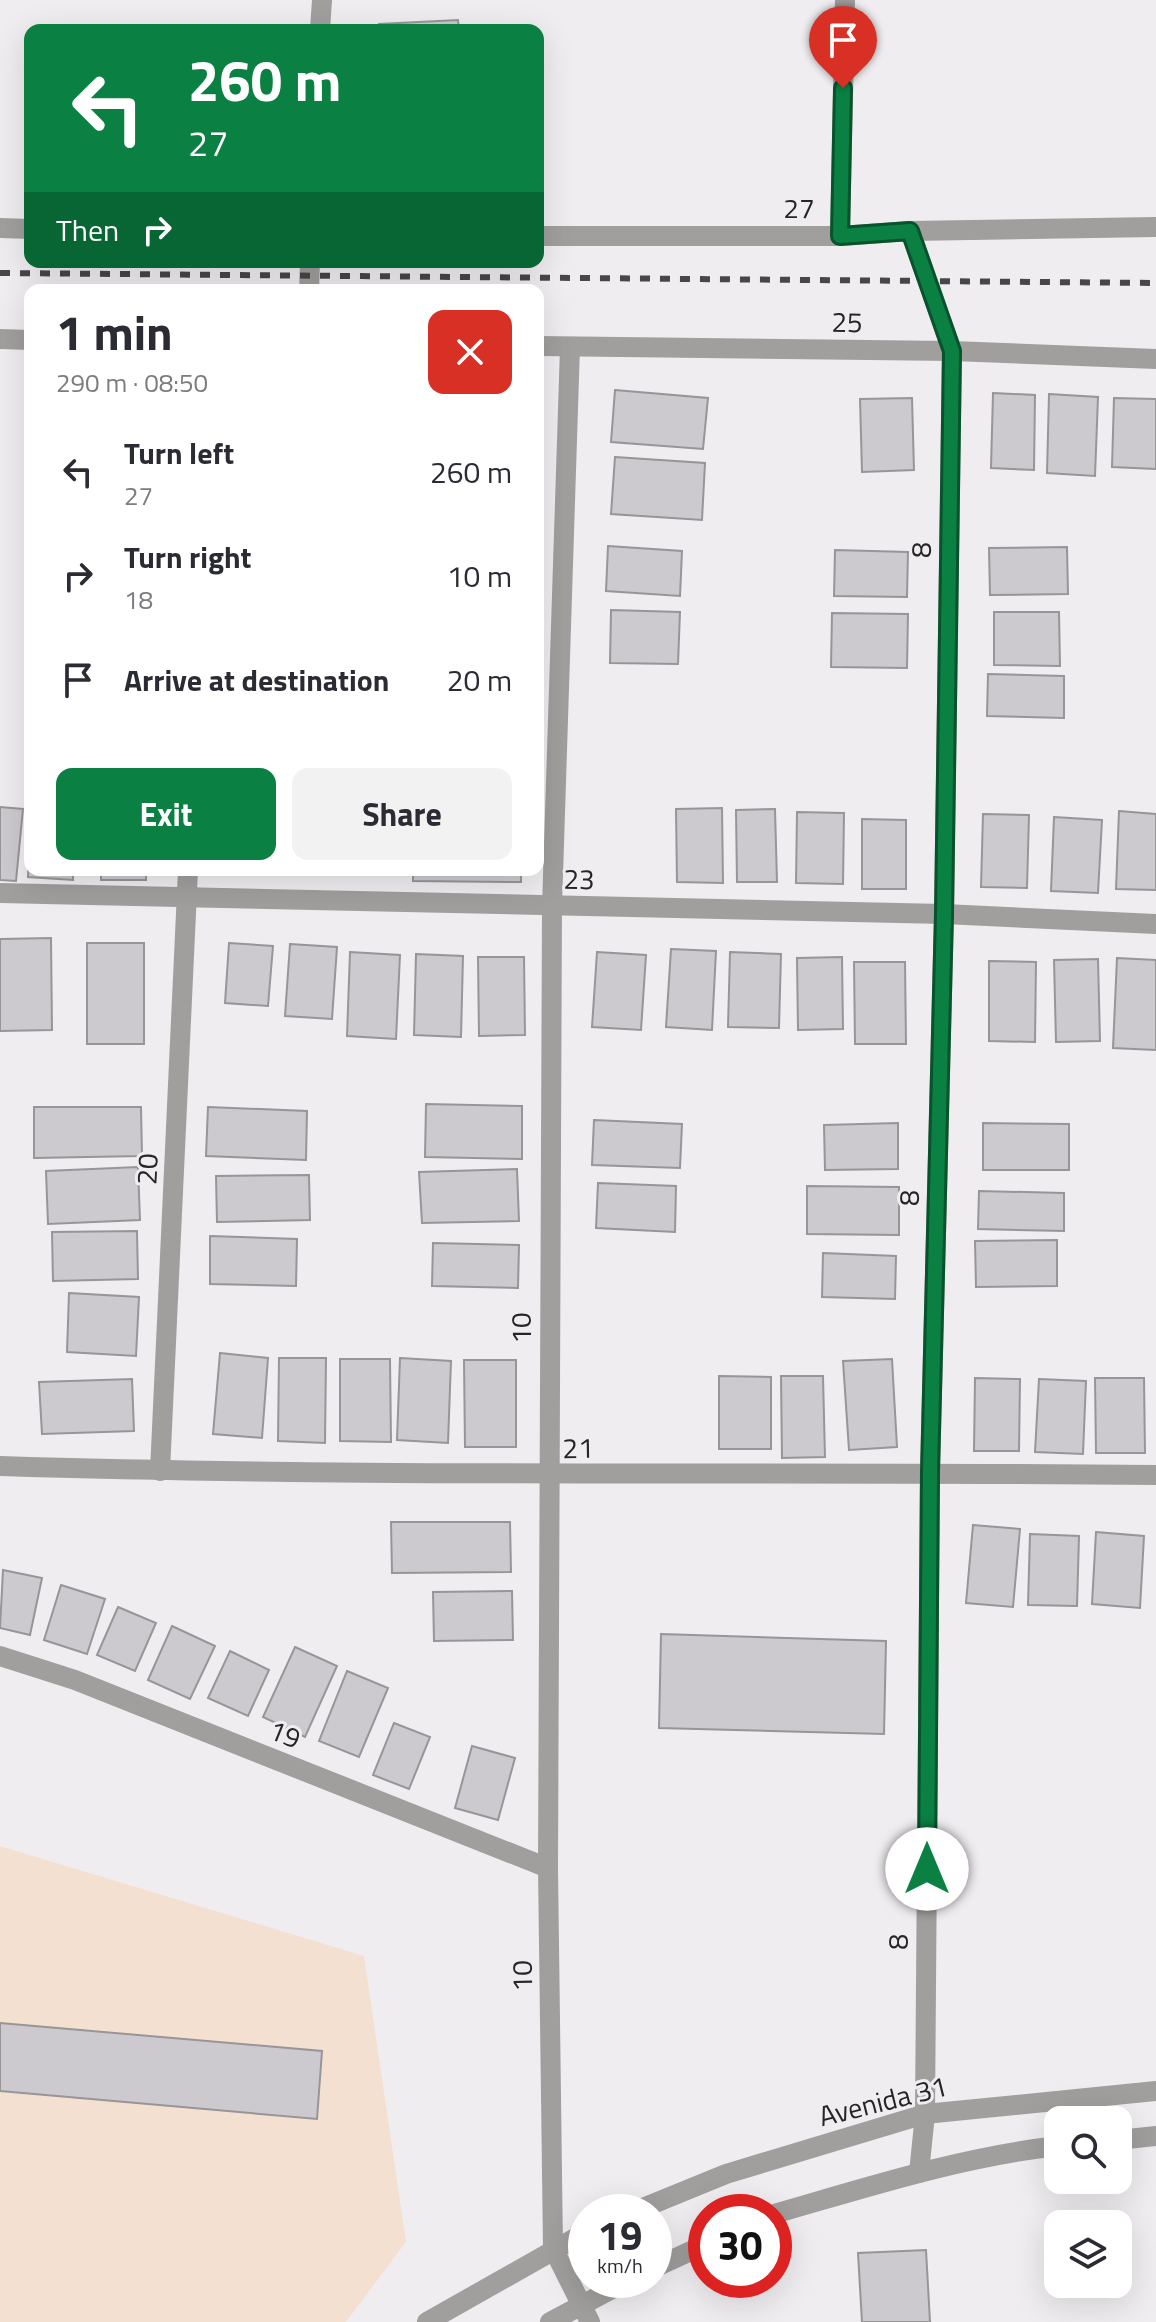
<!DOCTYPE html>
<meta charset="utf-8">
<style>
body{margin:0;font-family:"Titillium Web",sans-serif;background:#f2f2f3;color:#2b2b33;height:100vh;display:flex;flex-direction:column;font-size:30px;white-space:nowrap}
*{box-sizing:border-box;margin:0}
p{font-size:26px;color:#7c7c81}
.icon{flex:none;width:44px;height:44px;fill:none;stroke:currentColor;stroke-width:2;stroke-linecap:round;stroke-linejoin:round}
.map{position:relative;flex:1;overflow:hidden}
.sheet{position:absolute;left:24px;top:284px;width:520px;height:592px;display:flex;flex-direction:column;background:#fff;border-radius:16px;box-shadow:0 8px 32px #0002}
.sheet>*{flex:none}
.guide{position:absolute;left:24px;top:24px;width:520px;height:244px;border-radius:16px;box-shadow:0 8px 32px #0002;background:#0b8043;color:#fff;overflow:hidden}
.tools{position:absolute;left:1044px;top:2106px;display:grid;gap:16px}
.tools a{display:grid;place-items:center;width:88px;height:88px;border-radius:16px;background:#fff;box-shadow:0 8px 32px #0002;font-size:40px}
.speed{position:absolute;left:568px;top:2194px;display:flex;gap:16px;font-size:40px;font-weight:700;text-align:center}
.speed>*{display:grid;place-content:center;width:104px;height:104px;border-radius:50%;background:#fff;box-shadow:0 8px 32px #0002;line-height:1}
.speed small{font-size:20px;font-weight:400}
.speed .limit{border:12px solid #d22;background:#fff;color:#111}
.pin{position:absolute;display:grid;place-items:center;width:68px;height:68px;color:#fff;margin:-82px -34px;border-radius:50% 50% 50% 0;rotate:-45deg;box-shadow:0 0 8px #0007}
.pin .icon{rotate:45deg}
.me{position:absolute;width:88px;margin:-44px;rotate:0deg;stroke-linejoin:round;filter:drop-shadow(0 0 6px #0008)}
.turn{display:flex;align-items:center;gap:28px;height:168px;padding:0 32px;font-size:36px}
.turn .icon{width:104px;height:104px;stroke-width:2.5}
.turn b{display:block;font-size:56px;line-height:68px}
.then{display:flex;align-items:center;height:76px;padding:0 32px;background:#0003;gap:16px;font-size:30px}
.round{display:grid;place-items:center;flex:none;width:84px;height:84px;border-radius:16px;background:#f2f2f3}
.overview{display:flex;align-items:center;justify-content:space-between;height:136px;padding:0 32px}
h1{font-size:48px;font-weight:700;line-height:60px}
.cta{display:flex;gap:16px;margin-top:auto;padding:16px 32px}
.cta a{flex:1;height:92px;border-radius:16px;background:#0b8043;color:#fff;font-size:32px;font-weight:700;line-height:92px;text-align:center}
.cta a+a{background:#f2f2f3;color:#2b2b33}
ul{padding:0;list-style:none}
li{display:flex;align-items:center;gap:24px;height:104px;padding:0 32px}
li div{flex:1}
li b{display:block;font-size:30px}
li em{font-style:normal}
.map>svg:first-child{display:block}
</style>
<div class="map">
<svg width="1156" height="2322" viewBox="0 0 1156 2322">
<rect width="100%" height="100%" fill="#f0edf1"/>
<!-- education -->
<polygon fill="#f4e0d1" points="0,1846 364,1956 406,2242 346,2322 0,2322"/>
<!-- building -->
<g fill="#cccace" stroke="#979598" stroke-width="2">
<polygon points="458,20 459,30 379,30 379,24"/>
<polygon points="615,390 708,398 703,449 611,442"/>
<polygon points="993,393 1035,395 1034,470 991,468"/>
<polygon points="1049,394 1098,397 1095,476 1047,473"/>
<polygon points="912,398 914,470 862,472 860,399"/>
<polygon points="1114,398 1156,399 1156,469 1112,467"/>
<polygon points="615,457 705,463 702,520 611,514"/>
<polygon points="608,546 682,551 680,596 606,591"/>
<polygon points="1067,547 1068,594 990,595 989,548"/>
<polygon points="835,550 908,552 907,597 834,596"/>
<polygon points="611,610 680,612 678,664 610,663"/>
<polygon points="994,612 1059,612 1060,666 994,665"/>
<polygon points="832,613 908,614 907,668 831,667"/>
<polygon points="988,674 1064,676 1064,718 987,716"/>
<polygon points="0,807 23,809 16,881 0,880"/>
<polygon points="722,808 723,883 677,882 676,809"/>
<polygon points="775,809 777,882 737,882 736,810"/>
<polygon points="1119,811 1156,814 1156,890 1116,889"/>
<polygon points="797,812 844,813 843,884 796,883"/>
<polygon points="983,814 1029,815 1027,888 981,887"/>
<polygon points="1054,817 1102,820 1098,893 1051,891"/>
<polygon points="862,819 906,820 906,889 862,889"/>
<polygon points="30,830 30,870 73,870 73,880 28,877"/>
<rect x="101" y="870" width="45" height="10"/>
<polygon points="413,870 521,870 521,882 413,881"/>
<polygon points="51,938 52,1030 0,1031 0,939"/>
<rect x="87" y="943" width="57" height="101"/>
<polygon points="229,943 273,946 268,1006 225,1003"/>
<polygon points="290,944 337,947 332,1019 285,1016"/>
<polygon points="671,949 716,951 712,1030 666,1027"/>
<polygon points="350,952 400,955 396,1039 347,1036"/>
<polygon points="597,952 646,955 641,1030 592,1027"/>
<polygon points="730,952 781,954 779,1028 728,1027"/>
<polygon points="416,954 463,956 461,1037 414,1035"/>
<polygon points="478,957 524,957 525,1035 479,1036"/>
<polygon points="842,957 843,1029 798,1030 797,958"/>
<polygon points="1117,958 1156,960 1156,1050 1113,1048"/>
<polygon points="1098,959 1100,1041 1056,1042 1054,960"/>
<polygon points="989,961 1036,962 1035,1042 989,1041"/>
<polygon points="854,962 905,962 906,1044 855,1044"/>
<polygon points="426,1104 522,1106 522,1159 425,1157"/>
<polygon points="34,1107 141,1107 142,1156 34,1158"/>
<polygon points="208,1107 307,1111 306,1160 206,1156"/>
<polygon points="594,1120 682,1124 680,1168 592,1165"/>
<polygon points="898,1123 898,1169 825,1170 824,1125"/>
<polygon points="983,1123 1069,1124 1069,1170 983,1170"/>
<polygon points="138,1167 140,1220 48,1224 46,1171"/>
<polygon points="517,1169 519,1221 422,1223 419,1172"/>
<polygon points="309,1175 310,1220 217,1222 216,1176"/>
<polygon points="598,1183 676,1186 675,1232 596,1228"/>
<polygon points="807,1186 899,1187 899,1235 807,1234"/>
<polygon points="979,1191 1064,1193 1064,1231 978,1229"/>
<polygon points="137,1231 138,1279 53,1281 52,1232"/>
<polygon points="210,1236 297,1239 296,1286 210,1284"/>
<polygon points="1057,1240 1057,1286 976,1287 975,1241"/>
<polygon points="433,1243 519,1245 518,1288 432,1286"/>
<polygon points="823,1253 896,1256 895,1299 822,1297"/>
<polygon points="69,1293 139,1297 136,1356 67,1352"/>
<polygon points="220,1353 268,1358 262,1438 213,1434"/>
<polygon points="279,1358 326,1358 325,1443 278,1441"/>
<polygon points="400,1358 451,1361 448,1443 397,1440"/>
<polygon points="340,1359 390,1359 391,1442 340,1441"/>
<polygon points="892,1359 897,1447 849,1450 843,1361"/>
<polygon points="464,1360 516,1360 516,1447 465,1447"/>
<polygon points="719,1376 771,1377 771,1449 719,1449"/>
<polygon points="781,1376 823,1376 825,1457 782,1458"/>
<polygon points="975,1378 1020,1379 1019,1451 974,1451"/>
<polygon points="1095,1378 1144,1378 1145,1453 1096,1453"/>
<polygon points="132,1379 134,1431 42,1434 39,1382"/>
<polygon points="1039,1379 1086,1381 1083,1454 1035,1452"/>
<polygon points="391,1522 510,1522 511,1572 392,1573"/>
<polygon points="973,1525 1020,1529 1013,1607 966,1603"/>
<polygon points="1096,1532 1144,1536 1140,1608 1092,1604"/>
<polygon points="1030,1534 1079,1536 1077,1606 1028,1605"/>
<polygon points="3,1570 42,1578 30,1635 0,1628"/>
<polygon points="61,1585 105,1599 87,1654 44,1640"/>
<polygon points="512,1591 513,1640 434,1641 433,1592"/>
<polygon points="118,1607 156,1623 135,1671 97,1655"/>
<polygon points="172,1626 215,1646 190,1699 148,1680"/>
<polygon points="661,1634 886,1641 884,1734 659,1728"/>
<polygon points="295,1647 337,1666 305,1737 263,1717"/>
<polygon points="230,1651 269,1670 248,1716 208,1698"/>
<polygon points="347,1671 388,1688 359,1757 319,1741"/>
<polygon points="394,1723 430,1737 409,1789 373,1775"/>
<polygon points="472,1746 515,1758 498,1820 455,1808"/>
<polygon points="0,2023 322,2051 317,2119 0,2091"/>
<polygon points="926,2250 930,2322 862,2322 858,2253"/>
</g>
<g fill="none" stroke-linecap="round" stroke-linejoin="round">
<!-- minor -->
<g stroke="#a19f9e" stroke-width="20">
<polyline points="320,30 322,0"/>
<polyline points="0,228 30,229"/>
<polyline points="910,231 952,351 944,914 930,1472 925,2114 919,2173"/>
<polyline points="538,236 840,236 910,231 1156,227"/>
<polyline points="840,236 845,0"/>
<polyline points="309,290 310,262"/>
<polyline points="0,339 30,340"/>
<polyline points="538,346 952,351 1156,359"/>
<polyline points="570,347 552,906 548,1868 553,2248 590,2322"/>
<polyline points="0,893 944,914 1156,924"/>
<path d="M0 1466C385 1478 771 1471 1156 1475"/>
<polyline points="160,1471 188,870"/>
<polyline points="0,1656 75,1680 548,1868"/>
<polyline points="1118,2140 1156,2136"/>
<polyline points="633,2212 726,2174 925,2114 1156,2091"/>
<path d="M774 2214C868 2187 961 2157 1058 2146"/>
<polyline points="654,2268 706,2244"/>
<polyline points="427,2322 586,2232"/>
<polyline points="550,2322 629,2280"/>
</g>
<!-- rail -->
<polyline stroke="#474748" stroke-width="6" stroke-dasharray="10 10" stroke-linecap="butt" points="0,273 1156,283"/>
</g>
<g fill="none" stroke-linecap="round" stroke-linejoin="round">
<!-- route casing -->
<g stroke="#07532c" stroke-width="20">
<polyline id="route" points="843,88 840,236 910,231 952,351 944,914 930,1472 927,1869"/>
</g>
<!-- route -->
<use href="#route" stroke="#0b8043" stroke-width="14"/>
</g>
<g text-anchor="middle" stroke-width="6" stroke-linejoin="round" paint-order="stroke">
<!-- street labels -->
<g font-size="28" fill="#252526" stroke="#f0edf1">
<text x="799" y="218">27</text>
<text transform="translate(847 322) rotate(1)" y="10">25</text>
<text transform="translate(921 550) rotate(-89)" y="10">8</text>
<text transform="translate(579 879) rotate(1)" y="10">23</text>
<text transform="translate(147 1169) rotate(-87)" y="10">20</text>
<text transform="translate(909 1198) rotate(-89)" y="10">8</text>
<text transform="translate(521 1328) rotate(-90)" y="10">10</text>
<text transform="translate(578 1448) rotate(-1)" y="10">21</text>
<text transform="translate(285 1734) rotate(22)" y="10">19</text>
<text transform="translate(898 1942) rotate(-90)" y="10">8</text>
<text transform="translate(522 1976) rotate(-91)" y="10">10</text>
<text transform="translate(883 2101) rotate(-14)" y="10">Avenida 31</text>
</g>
</g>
</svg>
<div class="tools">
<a><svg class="icon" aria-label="search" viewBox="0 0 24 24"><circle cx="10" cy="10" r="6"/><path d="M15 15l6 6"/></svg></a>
<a><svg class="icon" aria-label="layers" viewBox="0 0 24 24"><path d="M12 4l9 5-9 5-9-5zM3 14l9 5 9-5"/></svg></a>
</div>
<div class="speed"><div>19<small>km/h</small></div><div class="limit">30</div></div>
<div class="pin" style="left:843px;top:88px;background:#d93025"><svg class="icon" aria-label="arrive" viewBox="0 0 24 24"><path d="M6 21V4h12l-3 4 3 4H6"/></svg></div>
<svg class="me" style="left:927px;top:1869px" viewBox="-20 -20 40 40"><circle r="19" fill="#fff"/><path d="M0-13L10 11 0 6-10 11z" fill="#0b8043"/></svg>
<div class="guide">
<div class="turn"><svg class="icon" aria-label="left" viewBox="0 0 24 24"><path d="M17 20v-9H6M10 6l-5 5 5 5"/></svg><div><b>260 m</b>27</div></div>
<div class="then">Then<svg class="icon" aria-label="right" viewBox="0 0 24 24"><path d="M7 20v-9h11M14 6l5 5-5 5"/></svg></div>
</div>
<section class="sheet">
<div class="overview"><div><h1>1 min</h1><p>290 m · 08:50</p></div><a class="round" style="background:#d93025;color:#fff"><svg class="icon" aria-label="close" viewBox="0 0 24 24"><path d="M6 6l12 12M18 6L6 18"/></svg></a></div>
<ul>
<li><svg class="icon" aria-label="left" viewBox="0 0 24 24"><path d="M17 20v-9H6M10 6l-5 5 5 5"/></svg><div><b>Turn left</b><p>27</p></div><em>260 m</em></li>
<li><svg class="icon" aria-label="right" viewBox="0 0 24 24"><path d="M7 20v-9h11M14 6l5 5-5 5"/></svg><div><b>Turn right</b><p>18</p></div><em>10 m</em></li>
<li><svg class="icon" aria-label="arrive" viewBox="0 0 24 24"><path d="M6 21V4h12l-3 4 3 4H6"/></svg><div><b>Arrive at destination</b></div><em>20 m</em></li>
</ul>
<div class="cta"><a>Exit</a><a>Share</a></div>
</section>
</div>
